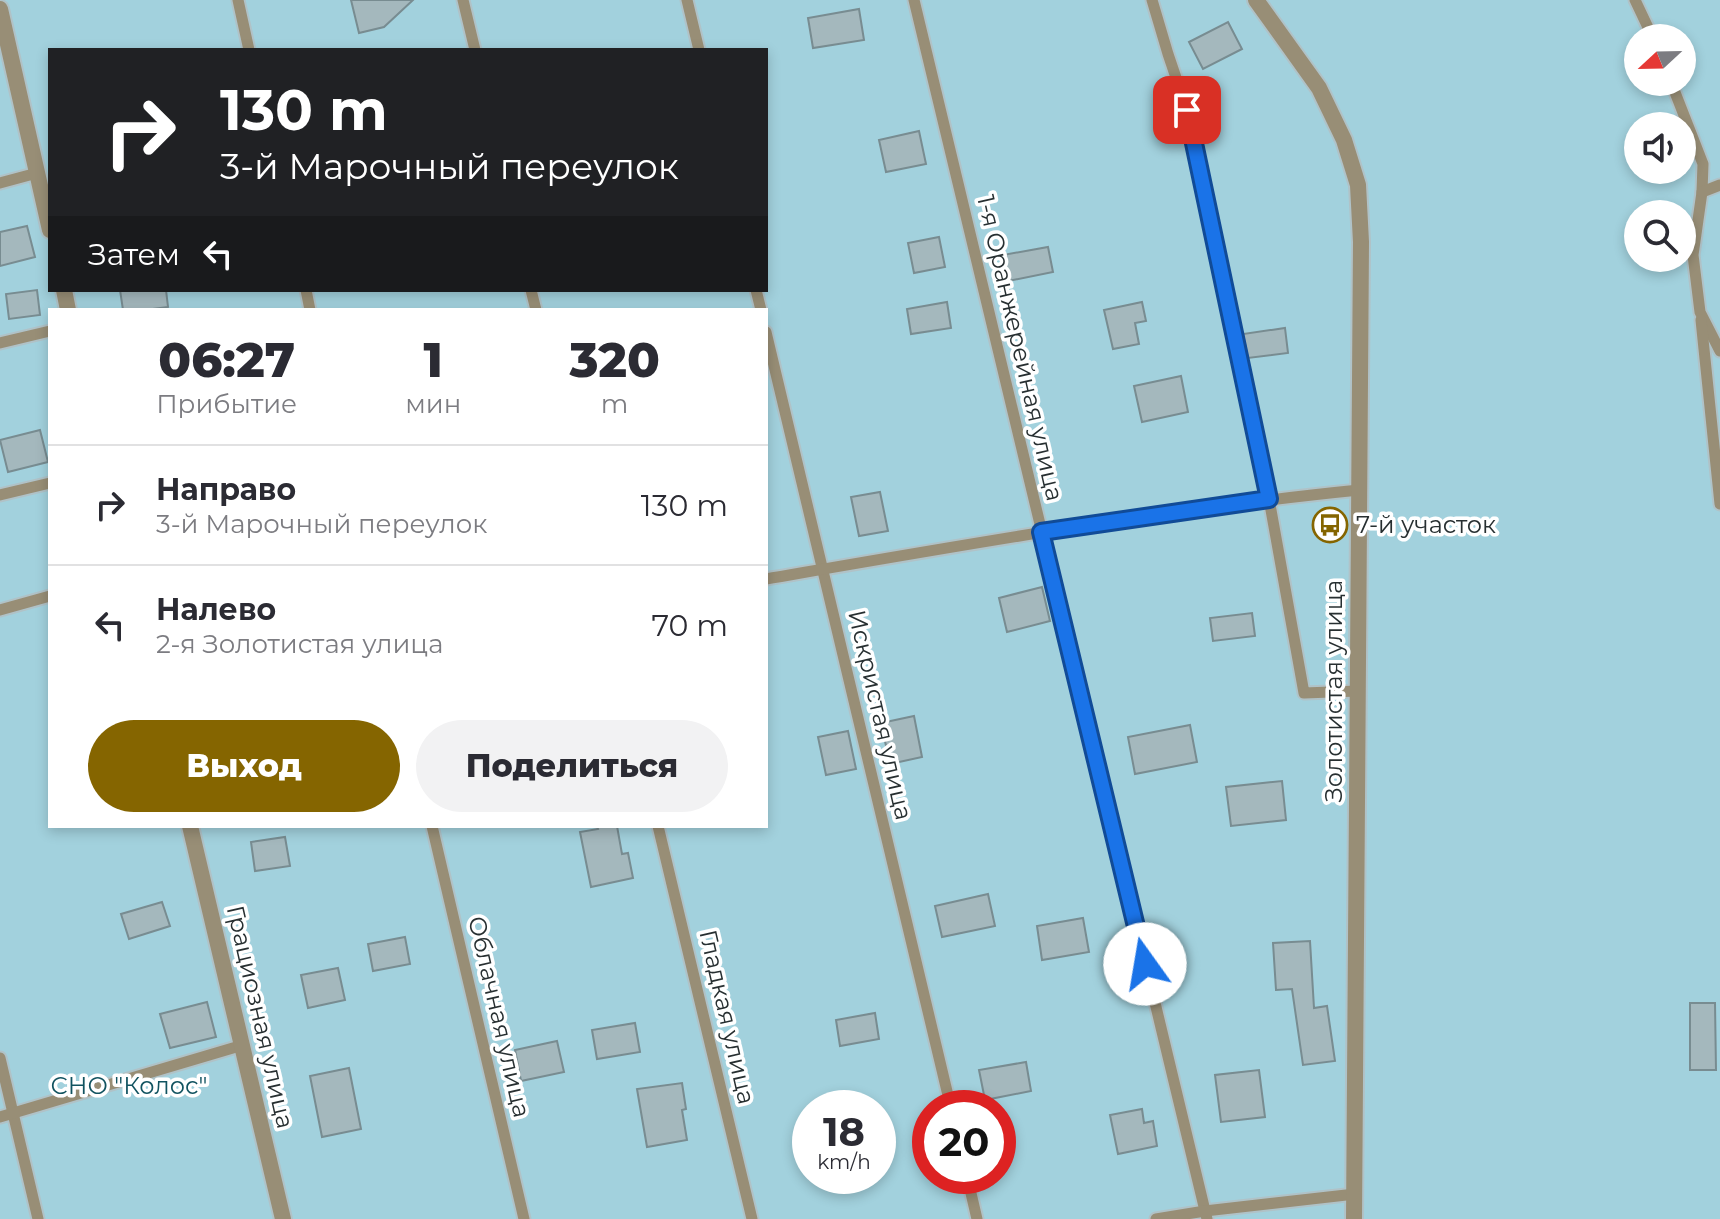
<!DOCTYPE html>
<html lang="ru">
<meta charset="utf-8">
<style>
body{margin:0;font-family:Montserrat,sans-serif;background:#f2f2f3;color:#2b2b33;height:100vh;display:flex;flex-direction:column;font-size:30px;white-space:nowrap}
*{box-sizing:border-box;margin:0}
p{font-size:26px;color:#7c7c81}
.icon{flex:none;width:44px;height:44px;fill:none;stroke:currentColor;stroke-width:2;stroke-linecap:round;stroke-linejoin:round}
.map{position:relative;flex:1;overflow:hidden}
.panel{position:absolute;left:48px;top:308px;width:720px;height:520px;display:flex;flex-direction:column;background:#fff;border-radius:0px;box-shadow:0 4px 12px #0003}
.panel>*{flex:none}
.hud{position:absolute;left:48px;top:48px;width:720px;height:244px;border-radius:0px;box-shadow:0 4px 12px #0003;background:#202124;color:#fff;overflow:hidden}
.needle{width:52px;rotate:248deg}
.controls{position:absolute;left:1624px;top:24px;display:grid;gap:16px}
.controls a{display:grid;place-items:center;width:72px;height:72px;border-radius:50%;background:#fff;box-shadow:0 4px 12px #0003;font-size:40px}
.speed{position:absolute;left:792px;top:1090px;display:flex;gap:16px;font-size:40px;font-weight:700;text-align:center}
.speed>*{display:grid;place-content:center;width:104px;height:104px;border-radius:50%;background:#fff;box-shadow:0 4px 12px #0003;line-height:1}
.speed small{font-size:20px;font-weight:400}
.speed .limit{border:12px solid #d22;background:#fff;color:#111}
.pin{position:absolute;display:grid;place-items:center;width:68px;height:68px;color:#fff;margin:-34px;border-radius:16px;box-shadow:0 4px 12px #0006}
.me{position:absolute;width:88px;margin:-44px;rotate:347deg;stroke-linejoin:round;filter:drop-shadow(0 0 6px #0008)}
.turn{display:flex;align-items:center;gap:28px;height:168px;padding:0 40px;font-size:36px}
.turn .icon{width:104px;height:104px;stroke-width:2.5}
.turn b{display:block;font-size:56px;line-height:68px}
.then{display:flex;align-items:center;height:76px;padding:0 40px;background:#0003;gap:16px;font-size:30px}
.eta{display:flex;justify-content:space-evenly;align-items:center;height:136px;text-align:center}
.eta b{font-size:48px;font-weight:800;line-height:56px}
.action{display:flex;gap:16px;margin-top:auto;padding:16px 40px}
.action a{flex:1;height:92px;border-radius:48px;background:#856500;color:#fff;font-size:32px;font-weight:800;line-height:92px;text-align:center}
.action a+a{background:#f2f2f3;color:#2b2b33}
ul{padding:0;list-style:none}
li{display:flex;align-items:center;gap:24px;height:120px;padding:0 40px;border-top:2px solid #e1e1e2}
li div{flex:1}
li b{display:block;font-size:30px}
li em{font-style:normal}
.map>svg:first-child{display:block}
</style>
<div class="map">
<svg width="1720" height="1219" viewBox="0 0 1720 1219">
<rect width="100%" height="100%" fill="#d2e7ed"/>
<!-- green -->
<path fill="#a2d1dd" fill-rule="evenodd" d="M0 0H1720V1219H0ZM1638 38H1682V82H1638ZM50 50H766V290H50ZM1638 126H1682V170H1638ZM1638 214H1682V258H1638ZM50 310H766V826H50ZM810 1108H878V1176H810ZM930 1108H998V1176H930Z"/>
<!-- building -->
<g fill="#a4b8bd" stroke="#788c91" stroke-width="2">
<polygon points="351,0 413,0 384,27 359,33"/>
<polygon points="859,9 864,40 813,48 808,18"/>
<polygon points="1228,22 1242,49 1203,69 1189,42"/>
<polygon points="919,131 926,164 886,172 879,140"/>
<polygon points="27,226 35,257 0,266 0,232"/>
<polygon points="939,237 945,267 914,273 908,243"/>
<polygon points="1048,247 1053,272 1008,281 1003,255"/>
<polygon points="37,290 40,315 9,319 6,294"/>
<polygon points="120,290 166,290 168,307 145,310 123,310"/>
<polygon points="947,302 951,328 911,334 907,309"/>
<polygon points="1142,302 1146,321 1135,323 1139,344 1113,349 1104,310"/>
<polygon points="1285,328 1288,353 1248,358 1243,334"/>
<polygon points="1181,376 1188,412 1142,422 1134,386"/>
<polygon points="40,430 48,462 8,472 0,440"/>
<polygon points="880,492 888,531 859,536 851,497"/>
<polygon points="1042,587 1050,621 1007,632 999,598"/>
<polygon points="1252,613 1255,636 1213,641 1210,618"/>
<polygon points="914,716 922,757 890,764 881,723"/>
<polygon points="1190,725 1197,762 1135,774 1128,737"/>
<polygon points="848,731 856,769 826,775 818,737"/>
<polygon points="1282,781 1286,820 1231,826 1226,787"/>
<polygon points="597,826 617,826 622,854 628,853 633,878 591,887 580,832 598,829"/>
<polygon points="285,837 290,866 255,871 251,842"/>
<polygon points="988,894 995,926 942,937 935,906"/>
<polygon points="162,902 170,926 129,939 121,914"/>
<polygon points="1083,918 1089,952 1042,960 1037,926"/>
<polygon points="405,937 410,964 373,971 368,944"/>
<polygon points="1310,941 1314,1008 1327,1006 1335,1061 1303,1065 1292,989 1276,990 1273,943"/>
<polygon points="338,968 345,1000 308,1008 301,975"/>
<polygon points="207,1002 216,1037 170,1048 160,1014"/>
<polygon points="1690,1003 1715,1003 1716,1070 1690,1070"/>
<polygon points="875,1013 879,1039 840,1046 836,1020"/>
<polygon points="635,1023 640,1052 597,1059 592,1030"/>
<polygon points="557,1041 564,1072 521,1081 515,1050"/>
<polygon points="1026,1062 1031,1091 985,1100 979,1070"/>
<polygon points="349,1068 361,1129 322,1137 310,1076"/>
<polygon points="1259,1070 1265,1117 1221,1122 1215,1075"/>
<polygon points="682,1083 686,1109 682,1110 687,1140 647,1147 637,1089"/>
<polygon points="1142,1109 1144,1123 1153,1121 1157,1146 1118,1154 1110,1115"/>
</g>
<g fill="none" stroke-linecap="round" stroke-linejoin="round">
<!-- service casing -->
<g stroke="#b0c2c7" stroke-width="15">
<g id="service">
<polyline points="238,0 249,50"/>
<polyline points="463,0 475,50"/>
<polyline points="687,0 699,50"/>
<polyline points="914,0 1207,1219"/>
<polyline points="1152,0 1168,54 1187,110 1269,499 1304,693 1358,691"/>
<polyline points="1635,0 1653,38"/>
<polyline points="1671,82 1703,164 1702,192 1693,255 1700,312 1720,351"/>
<polyline points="0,183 37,173"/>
<polyline points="1702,192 1720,185"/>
<polyline points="306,290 310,310"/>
<polyline points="531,290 536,310"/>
<polyline points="756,290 761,310"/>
<polyline points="1701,320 1720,504"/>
<polyline points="766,332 951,1108"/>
<polyline points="0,343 50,331"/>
<polyline points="0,495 50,483"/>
<path d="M766 579C963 545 1160 510 1359 490"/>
<polyline points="0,610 50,596"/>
<polyline points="432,826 524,1219"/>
<polyline points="658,826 752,1219"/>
<polyline points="0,1058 38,1219"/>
<polyline points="0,1117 243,1045"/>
<polyline points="967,1176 977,1219"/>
<polyline points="1156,1219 1205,1211 1355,1194"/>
</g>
</g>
<!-- minor casing -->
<g stroke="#b0c2c7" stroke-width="20">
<g id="minor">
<polyline points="1256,0 1319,88 1344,140 1358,185 1361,242 1354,1219"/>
<polyline points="0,9 50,230"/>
<polyline points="64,290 68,310"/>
<polyline points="190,826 283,1219"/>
</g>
</g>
<!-- service -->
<use href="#service" stroke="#988e76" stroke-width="11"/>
<!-- minor -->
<use href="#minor" stroke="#988e76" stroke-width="16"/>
</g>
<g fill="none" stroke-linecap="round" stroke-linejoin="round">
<!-- route casing -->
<g stroke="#114b97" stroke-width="20">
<polyline id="route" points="1145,964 1041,532 1269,499 1187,110"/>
</g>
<!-- route -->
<use href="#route" stroke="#1a73e8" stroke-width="14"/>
</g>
<!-- icons -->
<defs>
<g id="bus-ring" transform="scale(1.8)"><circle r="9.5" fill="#fff" stroke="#856500" stroke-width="1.5"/><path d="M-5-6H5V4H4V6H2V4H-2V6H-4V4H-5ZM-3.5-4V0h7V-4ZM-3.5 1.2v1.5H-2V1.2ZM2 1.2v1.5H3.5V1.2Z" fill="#856500"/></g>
</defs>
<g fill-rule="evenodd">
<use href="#bus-ring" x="1330" y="525"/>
</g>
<g text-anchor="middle" stroke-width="7" stroke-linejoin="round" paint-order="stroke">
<!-- street labels -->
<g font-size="24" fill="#272f31" stroke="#fff">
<text transform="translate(1020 348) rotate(77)" y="8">1-я Оранжерейная улица</text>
<text transform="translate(1334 691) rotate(-90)" y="8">Золотистая улица</text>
<text transform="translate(880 715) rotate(77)" y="8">Искристая улица</text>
<text transform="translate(260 1017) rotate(77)" y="8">Грациозная улица</text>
<text transform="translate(499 1017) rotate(77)" y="8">Облачная улица</text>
<text transform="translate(727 1017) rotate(77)" y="8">Гладкая улица</text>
</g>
<!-- poi labels -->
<g font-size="24" fill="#272f31" stroke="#fff" text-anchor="start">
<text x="1356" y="533">7-й участок</text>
</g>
<!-- park labels -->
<g font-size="24" fill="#115360" stroke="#fff">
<text x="129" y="1094">СНО "Колос"</text>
</g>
</g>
</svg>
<div class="controls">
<a><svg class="needle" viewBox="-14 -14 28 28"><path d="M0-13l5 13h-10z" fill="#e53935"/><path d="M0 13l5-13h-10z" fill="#7c7c81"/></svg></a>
<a><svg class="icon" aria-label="sound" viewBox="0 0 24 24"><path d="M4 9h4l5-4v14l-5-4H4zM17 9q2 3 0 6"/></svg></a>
<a><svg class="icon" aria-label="search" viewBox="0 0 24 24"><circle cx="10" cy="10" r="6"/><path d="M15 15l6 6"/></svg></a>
</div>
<div class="speed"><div>18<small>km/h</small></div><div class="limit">20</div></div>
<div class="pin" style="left:1187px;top:110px;background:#d93025"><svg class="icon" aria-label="arrive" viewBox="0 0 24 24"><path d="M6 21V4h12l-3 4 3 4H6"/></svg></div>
<svg class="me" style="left:1145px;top:964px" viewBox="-20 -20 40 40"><circle r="19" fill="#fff"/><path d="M0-13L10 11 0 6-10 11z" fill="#1a73e8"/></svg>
<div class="hud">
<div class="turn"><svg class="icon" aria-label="right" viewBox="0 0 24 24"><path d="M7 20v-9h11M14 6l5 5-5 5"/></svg><div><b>130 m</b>3-й Марочный переулок</div></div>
<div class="then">Затем<svg class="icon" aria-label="left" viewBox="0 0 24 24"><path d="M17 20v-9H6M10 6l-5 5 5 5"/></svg></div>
</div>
<section class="panel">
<div class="eta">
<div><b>06:27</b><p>Прибытие</p></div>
<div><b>1</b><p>мин</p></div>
<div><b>320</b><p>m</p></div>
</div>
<ul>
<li><svg class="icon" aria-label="right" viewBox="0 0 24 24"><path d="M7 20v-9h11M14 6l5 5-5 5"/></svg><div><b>Направо</b><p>3-й Марочный переулок</p></div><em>130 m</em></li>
<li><svg class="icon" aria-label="left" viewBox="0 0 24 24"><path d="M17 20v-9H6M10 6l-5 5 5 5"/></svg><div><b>Налево</b><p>2-я Золотистая улица</p></div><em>70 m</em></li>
</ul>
<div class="action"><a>Выход</a><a>Поделиться</a></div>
</section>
</div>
